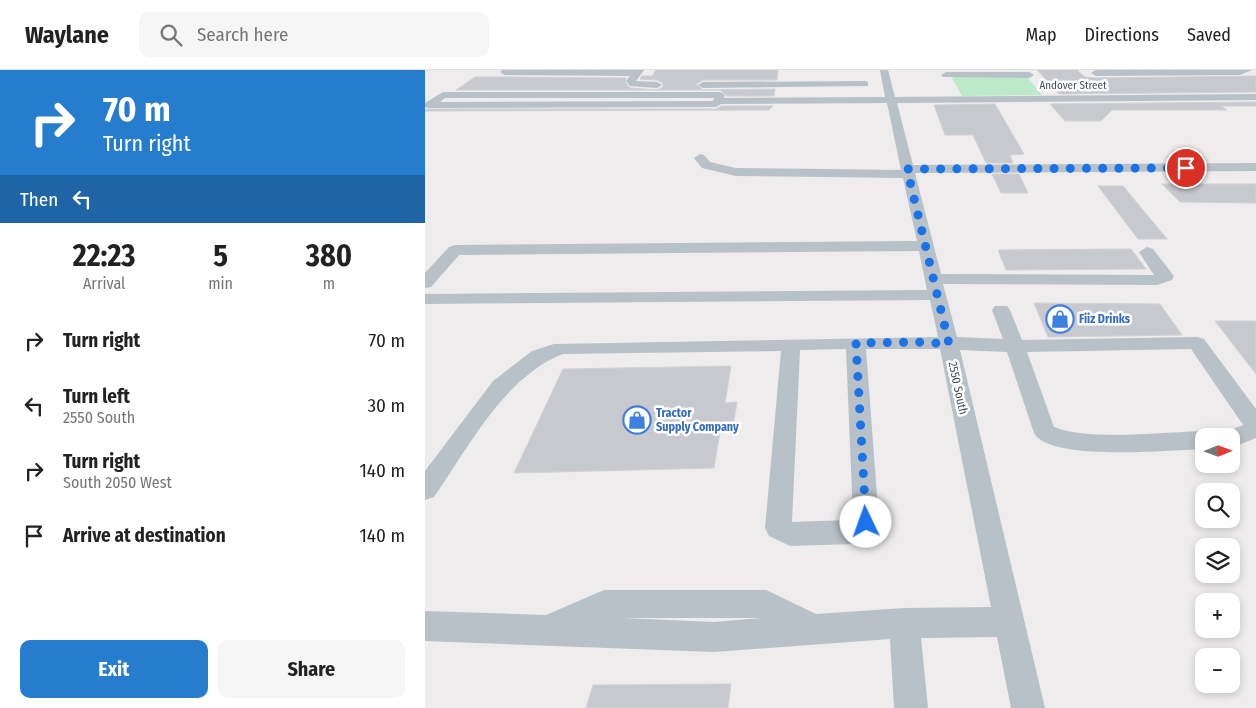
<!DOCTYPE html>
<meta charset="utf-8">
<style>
body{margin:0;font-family:"Fira Sans Condensed",sans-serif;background:#f6f6f6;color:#222;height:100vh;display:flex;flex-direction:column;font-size:19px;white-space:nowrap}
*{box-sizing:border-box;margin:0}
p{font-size:16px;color:#767676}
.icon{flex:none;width:28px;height:28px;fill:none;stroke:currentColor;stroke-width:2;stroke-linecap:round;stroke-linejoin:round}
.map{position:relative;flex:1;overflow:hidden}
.sheet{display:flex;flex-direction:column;background:#fff;width:425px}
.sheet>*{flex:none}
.guide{background:#277dcd;color:#fff;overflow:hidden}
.needle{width:32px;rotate:89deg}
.buttons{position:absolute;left:770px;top:358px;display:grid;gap:10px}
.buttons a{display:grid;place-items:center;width:45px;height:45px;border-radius:10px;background:#fff;box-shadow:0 2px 8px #0003;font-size:25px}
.pin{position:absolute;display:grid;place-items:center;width:42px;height:42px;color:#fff;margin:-21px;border:2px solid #fff;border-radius:50%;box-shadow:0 1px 5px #0007}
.me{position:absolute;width:55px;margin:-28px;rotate:357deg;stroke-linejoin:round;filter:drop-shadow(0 0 4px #0008)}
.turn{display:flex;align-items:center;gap:18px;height:105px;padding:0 20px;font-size:22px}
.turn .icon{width:65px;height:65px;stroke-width:2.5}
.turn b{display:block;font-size:35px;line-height:42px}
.then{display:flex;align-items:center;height:48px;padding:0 20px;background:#0003;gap:10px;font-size:19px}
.eta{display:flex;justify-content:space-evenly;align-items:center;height:85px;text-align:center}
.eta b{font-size:30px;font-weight:700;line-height:35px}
.primary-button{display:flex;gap:10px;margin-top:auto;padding:10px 20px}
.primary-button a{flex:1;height:58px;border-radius:10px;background:#277dcd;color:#fff;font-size:20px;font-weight:700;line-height:58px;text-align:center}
.primary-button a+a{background:#f6f6f6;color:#222}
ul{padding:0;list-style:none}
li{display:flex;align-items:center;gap:15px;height:65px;padding:0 20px}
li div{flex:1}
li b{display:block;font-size:19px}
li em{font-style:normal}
header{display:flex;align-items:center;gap:30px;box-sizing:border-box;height:70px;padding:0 25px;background:#fff;border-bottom:1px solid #e0e0e0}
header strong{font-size:24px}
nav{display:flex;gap:28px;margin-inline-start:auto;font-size:18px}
.search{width:350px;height:45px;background:#f6f6f6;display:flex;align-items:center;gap:12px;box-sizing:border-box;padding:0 18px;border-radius:10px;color:#767676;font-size:19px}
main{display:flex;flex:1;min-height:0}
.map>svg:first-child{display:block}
</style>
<header>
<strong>Waylane</strong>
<div class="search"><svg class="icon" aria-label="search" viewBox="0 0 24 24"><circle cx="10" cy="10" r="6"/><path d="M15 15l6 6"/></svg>Search here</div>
<nav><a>Map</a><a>Directions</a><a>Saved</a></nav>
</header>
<main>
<section class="sheet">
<div class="guide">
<div class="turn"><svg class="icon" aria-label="right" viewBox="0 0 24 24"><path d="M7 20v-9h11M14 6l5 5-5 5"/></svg><div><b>70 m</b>Turn right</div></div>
<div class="then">Then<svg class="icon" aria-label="left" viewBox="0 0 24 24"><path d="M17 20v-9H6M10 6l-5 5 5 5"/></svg></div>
</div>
<div class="eta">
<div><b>22:23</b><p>Arrival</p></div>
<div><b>5</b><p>min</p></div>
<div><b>380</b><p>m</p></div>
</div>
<ul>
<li><svg class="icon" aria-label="right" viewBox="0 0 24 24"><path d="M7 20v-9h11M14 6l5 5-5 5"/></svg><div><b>Turn right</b></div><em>70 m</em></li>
<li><svg class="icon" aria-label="left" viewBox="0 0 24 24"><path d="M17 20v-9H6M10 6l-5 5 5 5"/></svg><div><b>Turn left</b><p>2550 South</p></div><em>30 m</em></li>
<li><svg class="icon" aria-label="right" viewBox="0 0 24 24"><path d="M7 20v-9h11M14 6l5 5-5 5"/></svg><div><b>Turn right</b><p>South 2050 West</p></div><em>140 m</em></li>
<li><svg class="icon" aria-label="arrive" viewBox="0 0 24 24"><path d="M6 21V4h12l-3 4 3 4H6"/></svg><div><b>Arrive at destination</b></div><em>140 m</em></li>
</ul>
<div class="primary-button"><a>Exit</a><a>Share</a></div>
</section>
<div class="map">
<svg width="831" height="638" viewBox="0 0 831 638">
<rect width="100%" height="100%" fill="#eeecec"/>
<!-- green -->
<polygon fill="#bceaca" points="526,6 601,6 617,25 537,26"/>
<!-- building -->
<g fill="#c7c9ce" stroke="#d0d2d7">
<polygon points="231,0 353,0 352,10 278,10 271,14 278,20 350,19 349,26 302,26 295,20 31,20 50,7 80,7 201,8 200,12 205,18 232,20 238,17 238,13 232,10 215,9 217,6 227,6"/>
<polygon points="612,0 652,0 660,7 671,8 831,6 831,22 634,24"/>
<polygon points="831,32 831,36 796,36 802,40 687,40 676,51 640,51 625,34"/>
<polygon points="570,34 599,84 585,85 588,93 561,93 548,65 520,65 509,35"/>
<polygon points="297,36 348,36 344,40 0,41 2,39 291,39"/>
<polygon points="567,104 594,104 603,123 576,123"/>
<polygon points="737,114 831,114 831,133 755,132"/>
<polygon points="673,116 698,116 742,169 713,169"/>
<polygon points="706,179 721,199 581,200 573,180"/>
<polygon points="609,233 735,234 757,265 623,267"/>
<polygon points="790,251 831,251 831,304"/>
<polygon points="306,296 300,333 312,332 308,356 296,356 289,398 89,403 138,299"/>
<polygon points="306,614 303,638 161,638 168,615"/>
</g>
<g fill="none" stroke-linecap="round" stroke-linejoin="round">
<!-- minor -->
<g fill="#b8c1c7" fill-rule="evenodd">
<polygon points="77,0 219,0 211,11 232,12 237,15 232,18 205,16 201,11 205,6 80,5 75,2"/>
<path d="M455 0H463L470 27 831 24V30L472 33 488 95 831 93V101L490 103 516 204 729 205 714 182 722 177 728 179 749 206 747 210 732 215 518 214 532 267 578 269 567 240 570 236H582L585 240 597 270 772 267 779 269 831 339V368L806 378V366H796L798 363 818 355 766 279 602 282 629 357C663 371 741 362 779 361L789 366H779V379C747 380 624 392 609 363L582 282 535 280 620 638H586L572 567 496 568 503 638H469L465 569 289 582 0 571V541L121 545 179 520H341L391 544 479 538 566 537 515 279H441L454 452C449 463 442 470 430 474L365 476 344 466 340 458 356 281 138 284C80 306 43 378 9 427L0 430V401L68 311 107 281 129 274 513 267 505 230 0 234V224L502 220 494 181 34 185 6 217 0 218V203L24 177 30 175 492 171 478 108 311 106 277 98 269 88 275 84 279 85 285 92 311 98 476 100 462 33 296 34 291 37 4 38 0 37V33L18 22H295L300 25 299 28 460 27ZM20 28H289L288 31 15 32ZM421 279 428 447 424 450 367 452 375 280ZM198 548H336L289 552Z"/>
<polygon points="827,0 815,5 671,6 666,3 671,0"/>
<polygon points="521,2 604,2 609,5 604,8 518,7 516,5"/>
<polygon points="440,11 443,12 443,16 278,18 273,15 278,12"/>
</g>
</g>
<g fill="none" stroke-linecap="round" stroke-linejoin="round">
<!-- route -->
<polyline stroke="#1a73e8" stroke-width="9" stroke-dasharray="0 16.2" points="441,452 431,273 492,272 524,274 482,99 761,98"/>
</g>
<!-- icons -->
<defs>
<g id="shop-ring" transform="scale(1.4375)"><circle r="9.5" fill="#fff" stroke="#3f7fe0" stroke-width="1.5"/><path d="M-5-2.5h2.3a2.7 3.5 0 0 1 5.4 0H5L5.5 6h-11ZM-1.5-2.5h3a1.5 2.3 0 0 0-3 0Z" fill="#3f7fe0"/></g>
</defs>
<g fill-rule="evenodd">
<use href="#shop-ring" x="635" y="249"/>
<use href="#shop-ring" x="212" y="350"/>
</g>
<g text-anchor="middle" stroke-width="5" stroke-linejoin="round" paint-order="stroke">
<!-- far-street labels -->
<g font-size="11" fill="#465057" stroke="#fff">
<text x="648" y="19">Andover Street</text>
</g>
<!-- shop labels -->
<g font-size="12" font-weight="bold" fill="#366cbe" stroke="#fff" text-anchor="start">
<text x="654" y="253">Fiiz Drinks</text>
<text x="231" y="347">Tractor<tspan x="231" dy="14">Supply Company</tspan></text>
</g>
<!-- street labels -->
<g font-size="12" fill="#465057" stroke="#fff">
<text transform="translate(533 318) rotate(78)" y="4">2550 South</text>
</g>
</g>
</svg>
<div class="buttons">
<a><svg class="needle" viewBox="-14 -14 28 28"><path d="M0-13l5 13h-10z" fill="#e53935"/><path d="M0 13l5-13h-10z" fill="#767676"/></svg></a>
<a><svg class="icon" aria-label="search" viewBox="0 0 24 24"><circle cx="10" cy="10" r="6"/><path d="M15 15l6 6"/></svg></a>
<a><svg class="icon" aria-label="layers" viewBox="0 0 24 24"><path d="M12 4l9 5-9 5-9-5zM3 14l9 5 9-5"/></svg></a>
<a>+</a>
<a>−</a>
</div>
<div class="pin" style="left:761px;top:98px;background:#d93025"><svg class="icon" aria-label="arrive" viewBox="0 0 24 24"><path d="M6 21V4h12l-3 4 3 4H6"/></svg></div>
<svg class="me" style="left:441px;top:452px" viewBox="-20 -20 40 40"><circle r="19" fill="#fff"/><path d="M0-13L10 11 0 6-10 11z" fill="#1a73e8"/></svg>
</div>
</main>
